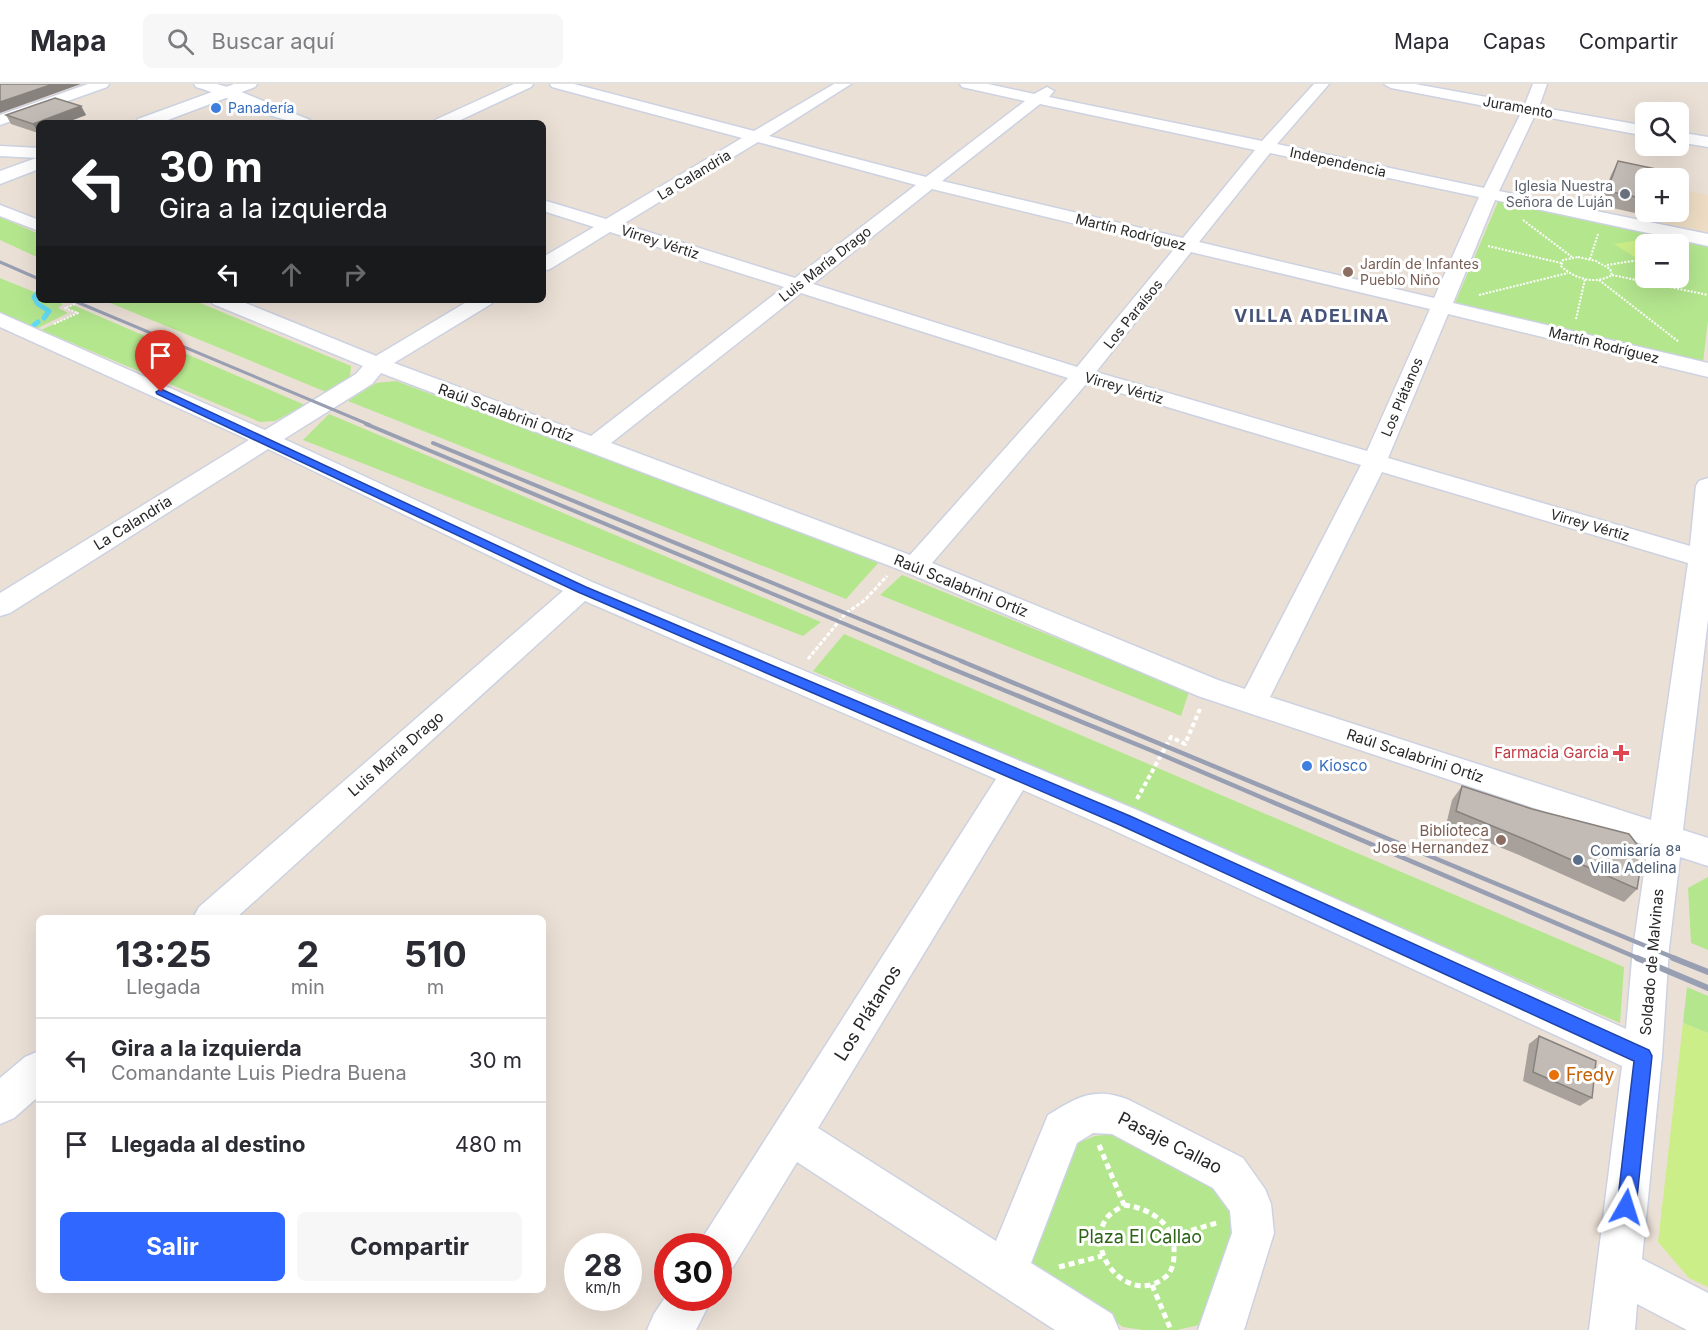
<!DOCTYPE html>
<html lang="es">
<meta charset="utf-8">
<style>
body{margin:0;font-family:Inter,sans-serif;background:#f7f7f7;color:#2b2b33;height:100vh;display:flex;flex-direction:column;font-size:22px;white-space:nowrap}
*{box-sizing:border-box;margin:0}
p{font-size:20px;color:#7c7c81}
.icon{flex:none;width:33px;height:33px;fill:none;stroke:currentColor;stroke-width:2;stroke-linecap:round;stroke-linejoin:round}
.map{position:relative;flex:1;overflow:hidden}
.side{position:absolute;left:36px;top:831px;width:510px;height:378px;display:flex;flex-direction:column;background:#fff;border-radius:9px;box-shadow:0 6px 24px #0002}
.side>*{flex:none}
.top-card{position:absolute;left:36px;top:36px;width:510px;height:183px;border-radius:9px;box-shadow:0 6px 24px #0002;background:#202124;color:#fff;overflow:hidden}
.tools{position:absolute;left:1635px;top:18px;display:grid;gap:12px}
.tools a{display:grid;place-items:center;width:54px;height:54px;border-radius:9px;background:#fff;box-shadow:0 6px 24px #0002;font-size:30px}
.speed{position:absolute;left:564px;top:1149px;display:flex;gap:12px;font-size:30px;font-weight:700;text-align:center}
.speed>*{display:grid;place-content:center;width:78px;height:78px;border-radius:50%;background:#fff;box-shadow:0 6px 24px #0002;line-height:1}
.speed small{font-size:15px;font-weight:400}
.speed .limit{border:9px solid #d22;background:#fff;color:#111}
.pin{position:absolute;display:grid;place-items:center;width:51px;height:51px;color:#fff;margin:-62px -26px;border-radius:50% 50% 50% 0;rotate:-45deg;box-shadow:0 0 6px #0007}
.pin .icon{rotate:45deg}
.me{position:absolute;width:66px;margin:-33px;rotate:6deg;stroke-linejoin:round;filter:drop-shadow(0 0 4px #0008)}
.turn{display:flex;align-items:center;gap:21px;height:126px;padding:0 24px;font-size:27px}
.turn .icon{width:78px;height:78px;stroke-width:2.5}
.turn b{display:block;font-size:42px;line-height:51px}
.lanes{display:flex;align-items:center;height:57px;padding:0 24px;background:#0003;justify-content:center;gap:30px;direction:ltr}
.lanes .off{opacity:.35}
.eta{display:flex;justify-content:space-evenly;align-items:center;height:102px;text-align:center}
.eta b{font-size:36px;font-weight:700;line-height:42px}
.button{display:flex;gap:12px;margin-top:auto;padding:12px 24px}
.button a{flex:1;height:69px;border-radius:9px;background:#2f67ff;color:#fff;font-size:24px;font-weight:700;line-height:69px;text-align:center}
.button a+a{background:#f7f7f7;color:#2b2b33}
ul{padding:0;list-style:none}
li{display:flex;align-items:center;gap:18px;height:84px;padding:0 24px;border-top:2px solid #e1e1e2}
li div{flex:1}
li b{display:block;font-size:22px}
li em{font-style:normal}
header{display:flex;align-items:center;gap:36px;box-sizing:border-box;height:84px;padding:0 30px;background:#fff;border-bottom:2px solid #e1e1e2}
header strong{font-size:28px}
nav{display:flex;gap:33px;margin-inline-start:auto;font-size:21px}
.search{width:420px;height:54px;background:#f7f7f7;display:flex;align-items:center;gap:15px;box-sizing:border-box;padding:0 21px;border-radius:9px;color:#7c7c81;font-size:22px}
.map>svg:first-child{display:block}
</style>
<header>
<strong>Mapa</strong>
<div class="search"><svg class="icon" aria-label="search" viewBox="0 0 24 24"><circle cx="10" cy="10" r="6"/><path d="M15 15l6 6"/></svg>Buscar aquí</div>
<nav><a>Mapa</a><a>Capas</a><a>Compartir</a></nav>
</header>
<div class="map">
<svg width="1708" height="1246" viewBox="0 0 1708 1246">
<rect width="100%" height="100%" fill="#ebe0d6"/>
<!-- education -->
<polygon fill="#eeddc4" points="1679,105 1708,111 1708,148 1643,135 1645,125 1646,128 1678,128"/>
<!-- green -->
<g fill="#b4e68e" fill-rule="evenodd">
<path d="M1500 113 1708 156V236L1703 279 1455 219ZM1646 160H1678V194H1646Z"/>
<polygon points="0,133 39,150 39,174 0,156"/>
<polygon points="0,194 39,210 39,216 53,216 63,220 58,224 68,229 36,245 0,229"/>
<polygon points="103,216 193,216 351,282 350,293 326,308"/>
<polygon points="73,221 305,321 275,337 260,338 41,246 78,229 67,224"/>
<polygon points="396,297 880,477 846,515 348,317 376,299"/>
<polygon points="329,330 821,538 803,552 303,356"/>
<polygon points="902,491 1189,608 1181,632 880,511"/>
<polygon points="844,550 1624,883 1620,939 813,587"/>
<polygon points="1708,793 1708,866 1691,859 1688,804"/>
<polygon points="1687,903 1708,912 1708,949 1683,939"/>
<polygon points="1123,1049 1208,1095 1228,1124 1235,1152 1219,1198 1199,1241 1177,1246 1143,1246 1123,1243 1027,1178 1075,1060 1095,1052"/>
</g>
<!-- pitch -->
<g fill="#ccee89">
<polygon points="1653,154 1664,160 1646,160 1645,172 1636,174 1614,160"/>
<polygon points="1683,939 1708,949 1708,1203 1689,1194 1658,1158"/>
</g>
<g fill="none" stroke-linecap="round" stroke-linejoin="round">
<!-- stream -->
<g stroke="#61daf5" stroke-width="5">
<polyline points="39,207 34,213 38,220 49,227 44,234"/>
<polyline points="34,241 38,238"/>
</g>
<!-- street casing -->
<g stroke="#ccd2e1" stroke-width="3">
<g id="street">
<polygon points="88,0 109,0 107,3 0,41 0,31"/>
<path d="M194 0H217L234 5 310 36 312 39C272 39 234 14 196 3Z"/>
<polygon points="514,0 533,0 531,3 454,39 433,39 435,36"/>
<path d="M550 0H574L754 47 834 0H851L769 52 926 93 1025 17 962 3 960 0H988L1034 10 1047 3 1054 7 1049 13 1262 57 1314 0H1329L1277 60 1484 104 1521 29 1391 4 1384 0H1415L1525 20 1533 0H1547L1539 23 1646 42V52L1535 31 1499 107 1708 150V162L1495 116 1453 219 1708 279V293L1448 230 1388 374 1690 462 1696 402 1699 397 1708 394V535L1683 746 1708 754V782L1680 773 1669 864 1662 972 1642 1175 1708 1209V1246H1687L1637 1220 1635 1246H1589L1622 982 1113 746 1023 706 818 1044 996 1157 1048 1031C1077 1013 1095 1002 1129 1016L1243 1074 1265 1105 1271 1120 1274 1149 1244 1246H1198L1232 1149 1230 1127 1213 1104 1112 1050 1093 1049 1077 1059 1031 1179 1112 1230 1119 1246H1055L797 1078 733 1183 718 1189V1162H699L703 1153 996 695 585 517 236 834H193L199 823 563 507 268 365 10 529 0 532V509L249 356 0 243V229L265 346 356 290 363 282 213 220 210 216H238L376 272 470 216H494L491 220 394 279 591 352 784 203 610 148 550 185 543 187V173L594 143 543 127V116L606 135 742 54 552 3ZM1040 20 1255 66 1183 154 942 97ZM758 58 916 101 795 194 623 140ZM1270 69 1479 113 1434 214 1199 158ZM932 105 1175 164 1077 283 813 200ZM1191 168 1430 225 1367 367 1096 288ZM801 209 1068 294 910 471 611 359ZM381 289 906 488 1198 612 1648 762 1633 864 1626 945 1137 726 592 498 284 355 372 300ZM1087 299 1361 381 1245 605 1218 596 932 479ZM1382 388 1688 479 1651 736 1270 613Z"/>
<polygon points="1678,48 1708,53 1708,63 1678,58"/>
<polygon points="0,62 39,64 39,74 0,72"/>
<polygon points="0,121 39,136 39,147 0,132"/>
<polygon points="39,967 39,1012 14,1034 0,1040 0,994 25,973"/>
<polygon points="668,1209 668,1214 712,1214 696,1246 647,1246 654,1230"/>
</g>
</g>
<!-- secondary casing -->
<g stroke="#ccd2e1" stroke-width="3">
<g id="secondary">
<polygon points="234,0 257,0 255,3 160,39 135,39 138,35"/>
<polygon points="39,73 39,85 0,100 0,87"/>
</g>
</g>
<!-- path-far3 -->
<g stroke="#fff" stroke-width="2" stroke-dasharray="2 1.5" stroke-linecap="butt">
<polyline points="1523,136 1572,173"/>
<polyline points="1488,162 1561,179"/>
<path d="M1578 173 1596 177 1610 185 1612 191C1595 201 1575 195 1561 182L1563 176Z"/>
<polyline points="1590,175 1598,150"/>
<polyline points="1607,181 1646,175"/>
<polyline points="1612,191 1708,211"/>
<polyline points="1599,196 1679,258"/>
<polyline points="1479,211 1568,189"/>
<polyline points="1576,235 1585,195"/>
<polyline points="54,240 78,229 65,224 85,216"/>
</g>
<!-- path-far2 -->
<polyline stroke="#fff" stroke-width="3" stroke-dasharray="4 2" stroke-linecap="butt" points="808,575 845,530 865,516 887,492"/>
<!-- path-far1 -->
<polyline stroke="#fff" stroke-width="4" stroke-dasharray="4.5 3" stroke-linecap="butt" points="1137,715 1171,653 1185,660 1200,625"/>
<!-- path -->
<g stroke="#fff" stroke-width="5" stroke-dasharray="6 4" stroke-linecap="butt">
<polyline points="1099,1061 1124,1121"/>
<path d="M1124 1121C1150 1124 1176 1140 1174 1170 1174 1179 1172 1189 1164 1194 1129 1222 1084 1169 1106 1135 1110 1129 1118 1125 1124 1121Z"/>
<polyline points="1172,1152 1220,1138"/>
<polyline points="1059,1183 1102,1172"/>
<polyline points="1152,1201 1171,1246"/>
</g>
<!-- street -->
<use href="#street" fill="#fff" fill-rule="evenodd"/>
<!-- secondary -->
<use href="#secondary" fill="#fff" fill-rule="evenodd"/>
<!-- rail-far3 -->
<g stroke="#999fb3" stroke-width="3">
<polyline points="0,178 39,195"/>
<polyline points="72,216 370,341"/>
</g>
<!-- rail-far2 -->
<g stroke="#999fb3" stroke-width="4">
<polyline points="366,340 936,578"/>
<polyline points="433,359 964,578"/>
</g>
<!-- rail-far1 -->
<g stroke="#999fb3" stroke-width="4.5">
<polyline points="933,577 1160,670 1640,875"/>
<polyline points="961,577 1677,875"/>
</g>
<!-- rail -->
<g stroke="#999fb3" stroke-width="6">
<polyline points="1637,874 1708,904"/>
<polyline points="1673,874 1708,888"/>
</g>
</g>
<!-- wall -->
<g fill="#a7a09b">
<polygon points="81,22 86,31 38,49 11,40 6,31"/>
<polygon points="1618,77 1646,94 1646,128 1644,131 1599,121 1611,91"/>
<polygon points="1462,702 1637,805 1624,818 1519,771 1446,741 1452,716"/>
<polygon points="1539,952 1592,1014 1580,1022 1523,997 1529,960"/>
</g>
<!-- shaded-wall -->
<g fill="#88827e">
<polygon points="53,0 81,0 0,29 0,18"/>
<polygon points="81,22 86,31 65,39 39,39 39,48 38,49 33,40"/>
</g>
<!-- building -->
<g fill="#c2bab4" stroke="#88827e" stroke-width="1.5">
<polygon points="0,0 53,0 0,18"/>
<polygon points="55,14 81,22 33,40 6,31"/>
<polygon points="1618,77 1661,86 1659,94 1646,94 1646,115 1607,107"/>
<polygon points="1462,702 1532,725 1629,750 1643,768 1637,805 1531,758 1456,727"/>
<polygon points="1539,952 1596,977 1592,1014 1533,988"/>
</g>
<!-- route -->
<polygon fill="#2f67ff" stroke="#1f43a6" stroke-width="1.5" points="161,305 586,503 1130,732 1649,966 1652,972 1636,1123 1633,1130 1626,1132 1619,1130 1617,1123 1634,977 1120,741 578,508 157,310 156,308"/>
<!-- markers -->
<g fill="#3f7fe0" stroke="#fff" stroke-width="2">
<circle cx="216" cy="24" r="6"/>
<circle cx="1307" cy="682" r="6"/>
</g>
<circle fill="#6b7280" stroke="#fff" stroke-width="2" cx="1625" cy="110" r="6"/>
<g fill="#8d6e63" stroke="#fff" stroke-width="2">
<circle cx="1348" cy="188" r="6"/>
<circle cx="1501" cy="756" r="6"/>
</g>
<path fill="#e0444e" stroke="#fff" stroke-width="2" d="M1618 660h6v6h6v6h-6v6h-6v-6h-6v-6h6z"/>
<circle fill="#5c6f8a" stroke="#fff" stroke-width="2" cx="1578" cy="776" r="6"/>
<circle fill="#e8710a" stroke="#fff" stroke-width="2" cx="1554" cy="991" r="6"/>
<g text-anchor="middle" stroke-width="6" stroke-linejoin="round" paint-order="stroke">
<!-- far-street labels -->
<g font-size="14" fill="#272727" stroke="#fff">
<text transform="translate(1518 23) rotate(10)" y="5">Juramento</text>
<text transform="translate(1338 78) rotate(12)" y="5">Independencia</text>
<text transform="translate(694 91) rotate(-31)" y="5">La Calandria</text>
<text transform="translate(1131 148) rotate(14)" y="5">Martín Rodríguez</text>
<text transform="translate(660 158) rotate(18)" y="5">Virrey Vértiz</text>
<text transform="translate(825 180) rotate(-38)" y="5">Luis María Drago</text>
<text transform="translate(1133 230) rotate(-51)" y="5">Los Paraísos</text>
<text transform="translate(1604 261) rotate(14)" y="5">Martín Rodríguez</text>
<text transform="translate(1124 304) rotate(16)" y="5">Virrey Vértiz</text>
<text transform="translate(1402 313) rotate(-67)" y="5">Los Plátanos</text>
<text transform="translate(1590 441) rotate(16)" y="5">Virrey Vértiz</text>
</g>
<!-- far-shop labels -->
<g font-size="14" fill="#366cbe" stroke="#fff" text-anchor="start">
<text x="228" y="29">Panadería</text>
</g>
<!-- far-worship labels -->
<g font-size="14" fill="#5b616d" stroke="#fff" text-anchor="end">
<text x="1613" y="107">Iglesia Nuestra<tspan x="1613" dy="16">Señora de Luján</tspan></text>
</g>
<!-- far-education labels -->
<g font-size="14" fill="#785e54" stroke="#fff" text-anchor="start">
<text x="1360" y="185">Jardín de Infantes<tspan x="1360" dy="16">Pueblo Niño</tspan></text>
</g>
<!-- street labels -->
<g font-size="15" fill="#272727" stroke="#fff">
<text transform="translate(506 329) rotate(20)" y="5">Raúl Scalabrini Ortíz</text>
<text transform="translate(133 439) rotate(-32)" y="5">La Calandria</text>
<text transform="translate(961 502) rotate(22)" y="5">Raúl Scalabrini Ortíz</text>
<text transform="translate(396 670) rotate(-41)" y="5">Luis María Drago</text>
<text transform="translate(1415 672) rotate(18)" y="5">Raúl Scalabrini Ortíz</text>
<text transform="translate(1652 878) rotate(-85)" y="5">Soldado de Malvinas</text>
</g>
<!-- health labels -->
<g font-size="15" fill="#be3a42" stroke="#fff" text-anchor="end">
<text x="1609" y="674">Farmacia Garcia</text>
</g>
<!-- shop labels -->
<g font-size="15" fill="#366cbe" stroke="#fff" text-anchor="start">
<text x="1319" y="687">Kiosco</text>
</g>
<!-- education labels -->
<g font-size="15" fill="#785e54" stroke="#fff" text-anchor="end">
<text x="1489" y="752">Biblioteca<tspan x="1489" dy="17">Jose Hernandez</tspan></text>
</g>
<!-- service labels -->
<g font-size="15" fill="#4e5e75" stroke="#fff" text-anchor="start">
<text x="1590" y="772">Comisaría 8ª<tspan x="1590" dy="17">Villa Adelina</tspan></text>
</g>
<!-- far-district labels -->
<g font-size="18" font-weight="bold" letter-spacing="1.5" fill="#455379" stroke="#fff">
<text x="1312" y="238">VILLA ADELINA</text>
</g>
<!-- near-street labels -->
<g font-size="18" fill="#272727" stroke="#fff">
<text transform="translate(868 929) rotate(-58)" y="6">Los Plátanos</text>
<text transform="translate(1170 1059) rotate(27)" y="6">Pasaje Callao</text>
</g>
<!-- near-food labels -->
<g font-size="18" fill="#c56008" stroke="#fff" text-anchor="start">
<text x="1566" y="997">Fredy</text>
</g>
<!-- near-park labels -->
<g font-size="18" fill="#2c6515" stroke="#fff">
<text x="1140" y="1159">Plaza El Callao</text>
</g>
</g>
</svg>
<div class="tools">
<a><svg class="icon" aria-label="search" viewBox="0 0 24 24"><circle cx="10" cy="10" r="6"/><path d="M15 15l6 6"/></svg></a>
<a>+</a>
<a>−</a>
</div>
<div class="speed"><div>28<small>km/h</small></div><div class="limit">30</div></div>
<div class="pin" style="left:161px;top:308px;background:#d93025"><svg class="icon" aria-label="arrive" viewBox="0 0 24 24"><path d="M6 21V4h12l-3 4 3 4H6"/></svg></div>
<svg class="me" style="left:1626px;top:1123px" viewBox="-20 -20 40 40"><path d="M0-17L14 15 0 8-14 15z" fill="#2f67ff" stroke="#fff" stroke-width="4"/></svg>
<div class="top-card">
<div class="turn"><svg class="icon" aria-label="left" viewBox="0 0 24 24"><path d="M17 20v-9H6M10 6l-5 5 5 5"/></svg><div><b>30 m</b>Gira a la izquierda</div></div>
<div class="lanes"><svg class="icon" aria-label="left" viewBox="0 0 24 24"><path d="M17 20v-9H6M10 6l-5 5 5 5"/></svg><svg class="icon off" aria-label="ahead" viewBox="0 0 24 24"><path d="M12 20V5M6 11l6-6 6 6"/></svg><svg class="icon off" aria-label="right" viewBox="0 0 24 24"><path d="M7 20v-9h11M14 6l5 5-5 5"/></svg></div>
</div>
<section class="side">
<div class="eta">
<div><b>13:25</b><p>Llegada</p></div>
<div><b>2</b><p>min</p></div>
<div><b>510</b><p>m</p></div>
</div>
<ul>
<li><svg class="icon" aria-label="left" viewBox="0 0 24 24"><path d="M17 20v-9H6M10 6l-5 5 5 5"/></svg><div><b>Gira a la izquierda</b><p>Comandante Luis Piedra Buena</p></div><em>30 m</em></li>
<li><svg class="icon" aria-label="arrive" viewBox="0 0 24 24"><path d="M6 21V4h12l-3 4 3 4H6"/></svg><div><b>Llegada al destino</b></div><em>480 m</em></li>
</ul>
<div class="button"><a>Salir</a><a>Compartir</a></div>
</section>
</div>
